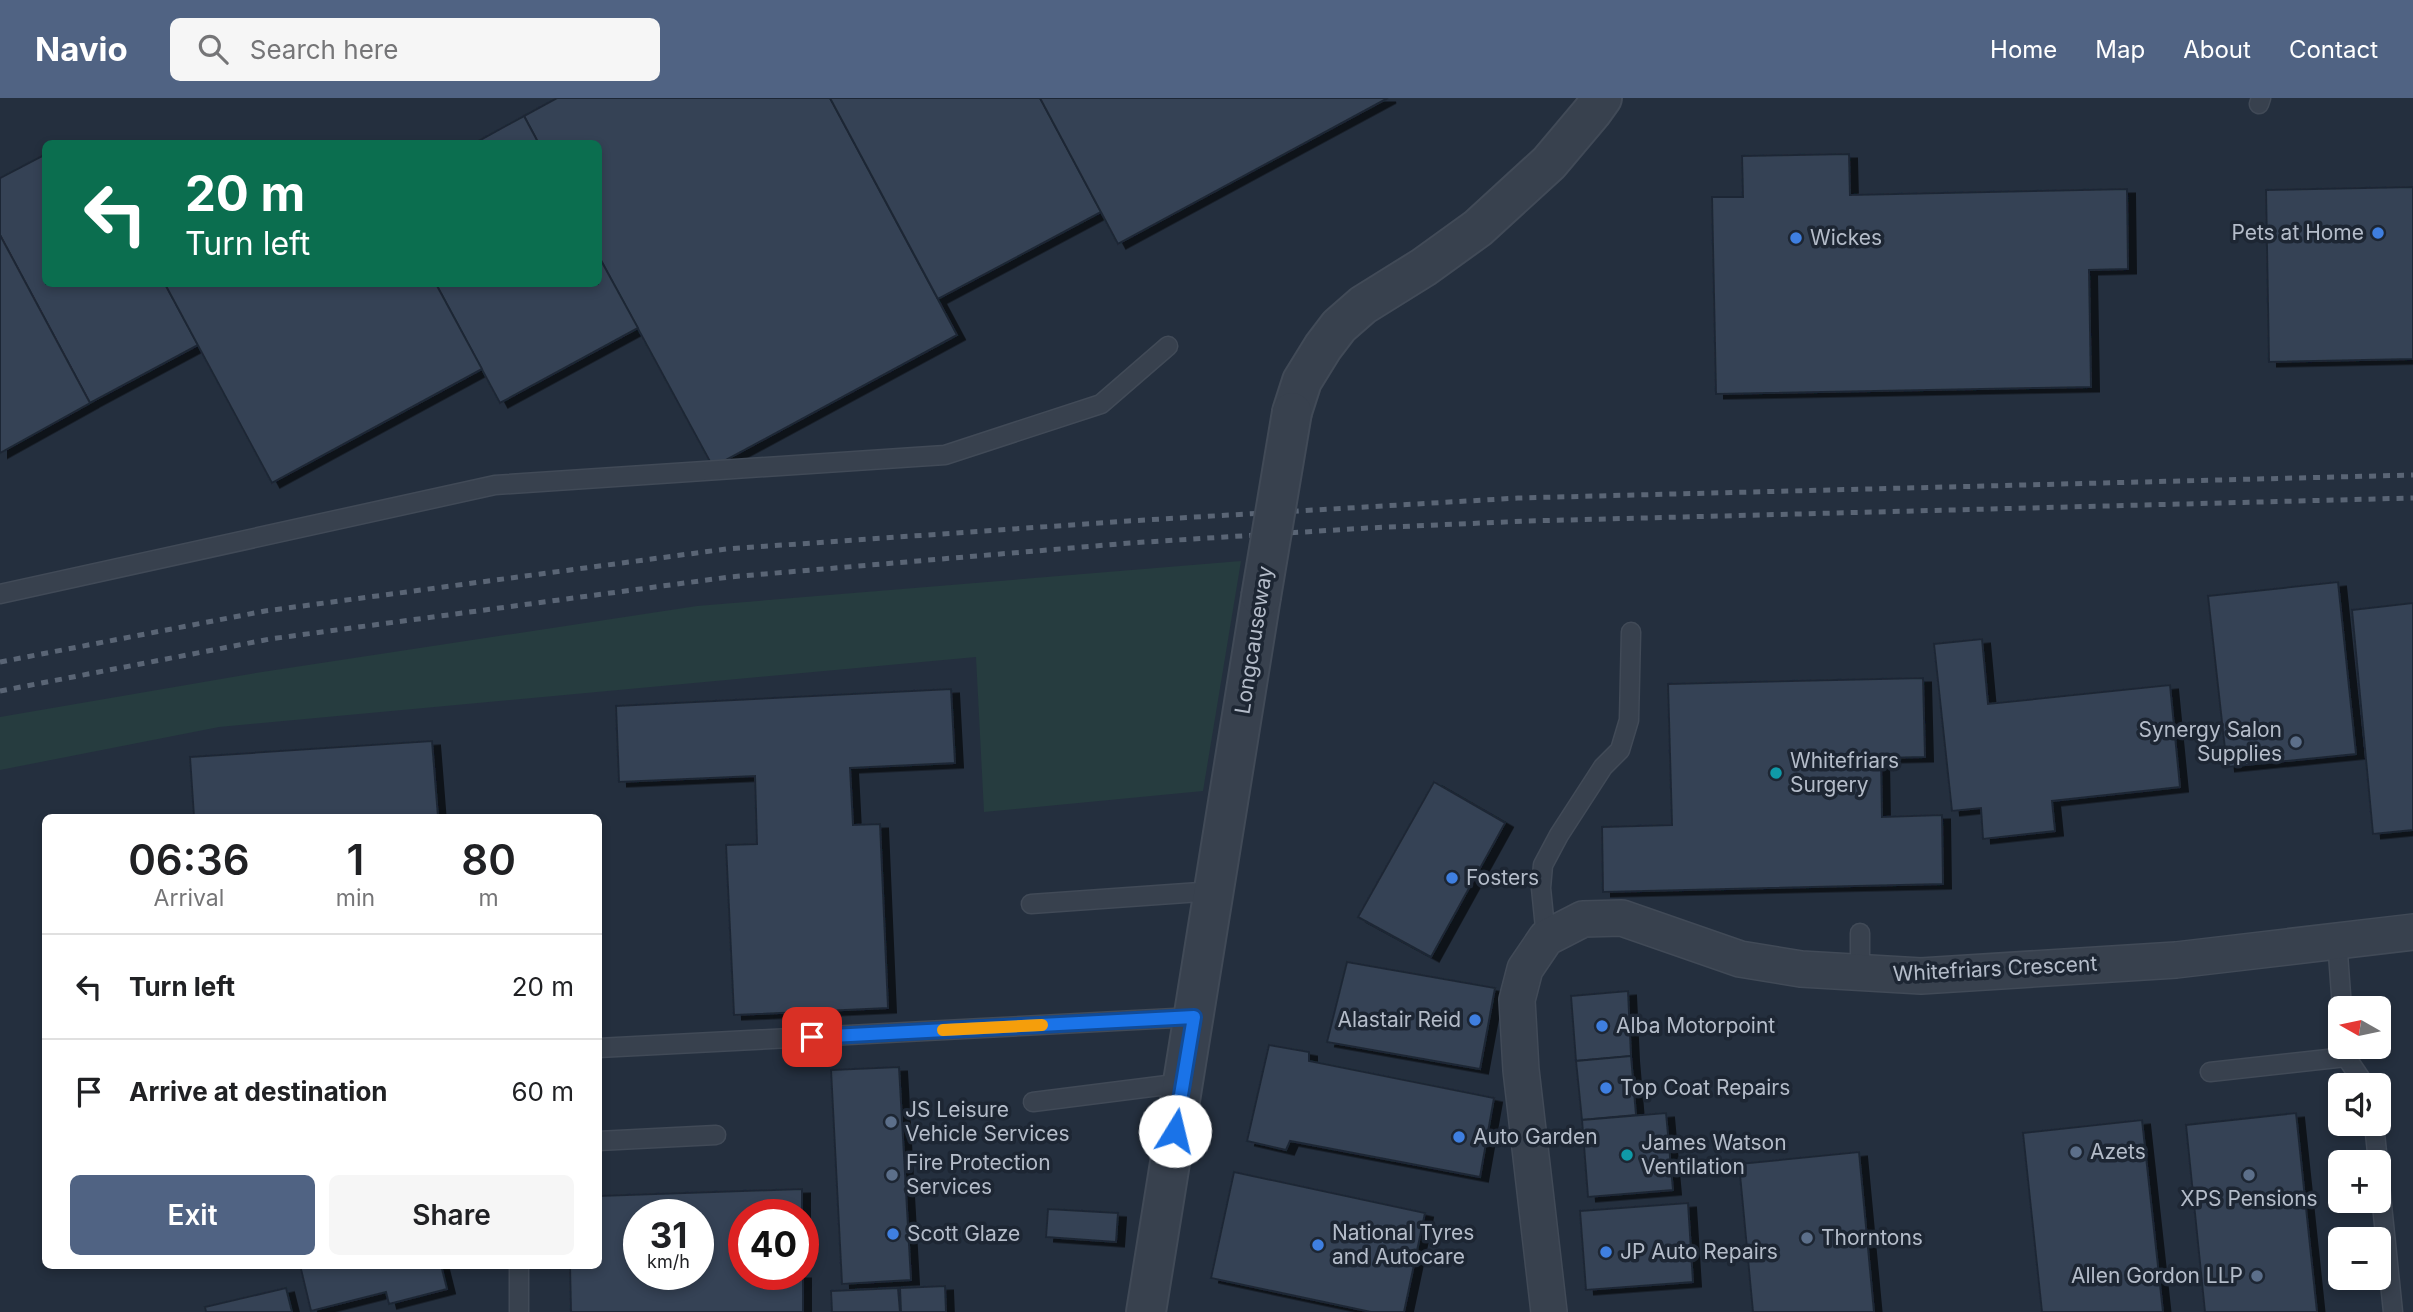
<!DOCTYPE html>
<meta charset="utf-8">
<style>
body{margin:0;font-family:Inter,sans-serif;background:#f6f6f6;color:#202124;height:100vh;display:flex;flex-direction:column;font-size:26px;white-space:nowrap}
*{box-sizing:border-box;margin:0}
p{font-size:23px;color:#757577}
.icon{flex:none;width:38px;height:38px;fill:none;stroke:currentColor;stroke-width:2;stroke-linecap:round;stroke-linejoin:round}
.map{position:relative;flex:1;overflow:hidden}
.details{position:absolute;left:42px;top:716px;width:560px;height:455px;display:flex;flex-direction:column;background:#fff;border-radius:10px;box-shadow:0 4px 10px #0003}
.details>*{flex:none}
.banner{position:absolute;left:42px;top:42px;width:560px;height:147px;border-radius:10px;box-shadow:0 4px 10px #0003;background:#0b6e4f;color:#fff;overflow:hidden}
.needle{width:46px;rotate:279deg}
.tools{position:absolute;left:2328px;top:898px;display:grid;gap:14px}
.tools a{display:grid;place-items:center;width:63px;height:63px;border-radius:10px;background:#fff;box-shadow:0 4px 10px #0003;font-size:35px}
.speed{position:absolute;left:623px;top:1101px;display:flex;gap:14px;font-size:35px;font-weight:700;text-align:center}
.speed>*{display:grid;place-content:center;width:91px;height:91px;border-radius:50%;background:#fff;box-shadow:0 4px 10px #0003;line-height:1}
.speed small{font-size:18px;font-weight:400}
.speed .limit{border:10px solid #d22;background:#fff;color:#111}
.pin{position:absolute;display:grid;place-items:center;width:60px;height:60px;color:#fff;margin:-30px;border-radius:14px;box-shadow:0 4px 10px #0006}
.me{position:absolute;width:77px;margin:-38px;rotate:9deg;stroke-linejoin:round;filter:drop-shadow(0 0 5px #0008)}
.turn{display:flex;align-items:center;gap:24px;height:147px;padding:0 28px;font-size:32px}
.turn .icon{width:91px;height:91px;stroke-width:2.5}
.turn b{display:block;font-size:49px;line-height:60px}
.eta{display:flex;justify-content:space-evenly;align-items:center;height:119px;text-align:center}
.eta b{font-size:42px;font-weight:600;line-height:49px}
.primary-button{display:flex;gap:14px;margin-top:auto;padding:14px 28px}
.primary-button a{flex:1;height:80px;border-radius:10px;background:#506383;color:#fff;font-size:28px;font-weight:600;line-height:80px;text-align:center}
.primary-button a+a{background:#f6f6f6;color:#202124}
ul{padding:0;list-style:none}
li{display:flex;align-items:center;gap:21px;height:105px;padding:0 28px;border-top:2px solid #e0e0e0}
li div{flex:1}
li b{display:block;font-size:26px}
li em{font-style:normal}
header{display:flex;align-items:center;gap:42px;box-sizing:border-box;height:98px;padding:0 35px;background:#506383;color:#fff}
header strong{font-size:33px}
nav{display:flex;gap:38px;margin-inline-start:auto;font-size:24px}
.search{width:490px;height:63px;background:#f6f6f6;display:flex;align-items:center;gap:18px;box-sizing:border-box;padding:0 24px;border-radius:10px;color:#757577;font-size:26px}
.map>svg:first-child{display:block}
</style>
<header>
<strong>Navio</strong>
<div class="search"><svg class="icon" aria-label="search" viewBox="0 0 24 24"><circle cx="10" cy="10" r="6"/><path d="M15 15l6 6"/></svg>Search here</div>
<nav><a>Home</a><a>Map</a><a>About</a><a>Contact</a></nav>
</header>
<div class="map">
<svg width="2413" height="1214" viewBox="0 0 2413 1214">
<defs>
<filter id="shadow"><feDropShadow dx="8" dy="4.5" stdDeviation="0" flood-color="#0009"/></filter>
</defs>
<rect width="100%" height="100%" fill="#242f3e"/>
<!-- green -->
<polygon fill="#263c3f" points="1241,463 1203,693 984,714 976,559 219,629 0,672 0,619 262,574 697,508"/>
<!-- building -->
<g fill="#364354" stroke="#1f2835" stroke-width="2" fill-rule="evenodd" filter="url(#shadow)">
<polygon points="557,0 830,0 957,237 713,369 598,157 598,46 539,46 524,18"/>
<polygon points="830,0 1040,0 1101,114 938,201"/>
<polygon points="1040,0 1388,0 1118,146"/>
<polygon points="524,18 539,46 473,46"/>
<polygon points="46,56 46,186 165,186 198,247 90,305 0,137 0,80"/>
<polygon points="1849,56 1850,97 2127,91 2128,171 2089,172 2091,289 1716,296 1712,99 1743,99 1742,58"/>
<polygon points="2413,89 2413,261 2269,264 2266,92"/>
<polygon points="0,137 90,305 0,355"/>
<polygon points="598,157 638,230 500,305 436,186 598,186"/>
<polygon points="165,186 436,186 482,271 272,385"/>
<polygon points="2338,484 2356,656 2227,669 2208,498"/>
<polygon points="2413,505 2413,732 2373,736 2352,512"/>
<polygon points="1982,541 1988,606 2170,587 2180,689 2052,703 2055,733 1983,741 1981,710 1952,713 1934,546"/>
<polygon points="1923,580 1925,659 1881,660 1882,719 1942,717 1943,786 1603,794 1602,729 1672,727 1668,586"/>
<polygon points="951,591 955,665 850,670 853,727 880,726 888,910 734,917 726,747 757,746 755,678 619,684 616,608"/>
<polygon points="432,643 438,719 194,719 190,659"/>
<polygon points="1434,684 1505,725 1431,859 1358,819"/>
<polygon points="1347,864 1495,890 1480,971 1327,944"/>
<polygon points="1628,893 1631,958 1576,963 1571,898"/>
<polygon points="1269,947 1309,954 1309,963 1494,1000 1480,1079 1290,1043 1286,1052 1247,1043"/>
<polygon points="1631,958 1636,1017 1582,1022 1576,963"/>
<polygon points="899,969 911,1182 842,1186 831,972"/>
<polygon points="1666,1015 1673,1092 1588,1099 1582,1022"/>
<polygon points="2296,1015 2317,1214 2205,1214 2186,1027"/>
<polygon points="2142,1022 2163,1214 2042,1214 2023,1035"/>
<polygon points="1859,1054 1874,1214 1753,1214 1739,1066"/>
<polygon points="1234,1074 1425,1115 1404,1214 1371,1214 1211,1180"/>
<path d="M802 1091V1116H744V1176H803V1214H571L570 1167H598V1098ZM639 1116H698V1176H639Z"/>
<polygon points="1688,1105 1693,1184 1586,1192 1580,1113"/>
<polygon points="1048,1111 1118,1115 1116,1144 1046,1139"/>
<polygon points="300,1167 441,1167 447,1191 389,1206 386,1194 311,1213"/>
<polygon points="945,1188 946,1214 901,1214 900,1190"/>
<polygon points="286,1190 292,1214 206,1214 205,1209"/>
<polygon points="898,1190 900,1214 832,1214 831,1193"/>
</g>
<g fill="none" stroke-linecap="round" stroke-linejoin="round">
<!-- service casing -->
<g stroke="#414a57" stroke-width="21">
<g id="service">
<polyline points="2259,6 2261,0"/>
<polyline points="0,496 495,387 945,357 1101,306 1168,248"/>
<polyline points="1031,806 1214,793"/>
<polyline points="1860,835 1860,874"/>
<polyline points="1546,840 1541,790 1543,767 1559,737 1603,669 1620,652 1629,622 1631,534"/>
<polyline points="2337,842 2342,910"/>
<polyline points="2345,948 2346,959 2365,987"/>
<polyline points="598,950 1194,919"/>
<polyline points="2210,974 2346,959"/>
<polyline points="1033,1004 1183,985"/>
<polyline points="2374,1026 2378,1064"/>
<polyline points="598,1043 716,1037"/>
<polyline points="2378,1068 2393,1214"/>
<polyline points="519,1167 519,1214"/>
</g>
</g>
<!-- minor casing -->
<g stroke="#414a57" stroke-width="38">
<polyline id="minor" points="1549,1214 1521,972 1517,902 1525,871 1546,840 1583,821 1622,820 1740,861 1801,871 1921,878 2176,862 2413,834"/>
</g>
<!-- tertiary casing -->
<g stroke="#414a57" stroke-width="42">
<g id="tertiary">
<polyline points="1292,314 1302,283 1323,249 1339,228 1363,207 1424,169 1478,130 1549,65 1592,14 1602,0"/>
<polyline points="1146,1214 1261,499"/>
</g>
</g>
<!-- service -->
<use href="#service" stroke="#38414e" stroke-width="18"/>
<!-- minor -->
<use href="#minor" stroke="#38414e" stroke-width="35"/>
<!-- tertiary -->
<use href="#tertiary" stroke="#38414e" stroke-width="38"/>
<!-- rail -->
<g stroke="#5a6575" stroke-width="5" stroke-dasharray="7 7" stroke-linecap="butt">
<polyline points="0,564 265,513 726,451 1128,423 1518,400 2413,377"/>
<polyline points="0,593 270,541 729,479 1130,445 1367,430 1528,423 2413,400"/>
</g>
<!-- tertiary-bridge casing -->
<g stroke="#414a57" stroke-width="42" stroke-linecap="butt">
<polyline id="tertiary-bridge" points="1261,499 1292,314"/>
</g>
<!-- tertiary-bridge -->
<use href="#tertiary-bridge" stroke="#38414e" stroke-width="38"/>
</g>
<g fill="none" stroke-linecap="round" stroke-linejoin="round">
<!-- route casing -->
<g stroke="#114b97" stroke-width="18">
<polyline id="route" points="812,939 1194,919 1175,1033"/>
</g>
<!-- route -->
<use href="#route" stroke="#1a73e8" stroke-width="12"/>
<!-- slow -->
<polyline stroke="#f59e0b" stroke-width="12" points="943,932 1042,927"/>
</g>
<!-- markers -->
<g fill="#3f7fe0" stroke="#1d2633" stroke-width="2.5">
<circle cx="2378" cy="135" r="7"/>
<circle cx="1796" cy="140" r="7"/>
<circle cx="1452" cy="780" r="7"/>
<circle cx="1475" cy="922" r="7"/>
<circle cx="1602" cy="928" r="7"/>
<circle cx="1606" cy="990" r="7"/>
<circle cx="1459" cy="1039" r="7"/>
<circle cx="893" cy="1136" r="7"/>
<circle cx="1318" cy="1147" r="7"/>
<circle cx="1606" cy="1154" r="7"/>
</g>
<g fill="#5c6f8a" stroke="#1d2633" stroke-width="2.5">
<circle cx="2296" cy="644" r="7"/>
<circle cx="891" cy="1024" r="7"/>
<circle cx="2076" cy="1054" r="7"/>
<circle cx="892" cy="1077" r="7"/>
<circle cx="2249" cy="1077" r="7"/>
<circle cx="1807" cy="1140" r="7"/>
<circle cx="2257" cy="1178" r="7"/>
</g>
<g fill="#0f9aa8" stroke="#1d2633" stroke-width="2.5">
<circle cx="1776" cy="675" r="7"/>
<circle cx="1627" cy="1057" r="7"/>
</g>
<g text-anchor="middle" stroke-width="7" stroke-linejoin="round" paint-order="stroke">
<!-- poi labels -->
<g font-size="21" fill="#b4bcc9" stroke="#1d2633" text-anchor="start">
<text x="2364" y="142" text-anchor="end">Pets at Home</text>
<text x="1810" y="147">Wickes</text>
<text x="2282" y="639" text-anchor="end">Synergy Salon<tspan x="2282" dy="24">Supplies</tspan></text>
<text x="1790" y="670">Whitefriars<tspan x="1790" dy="24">Surgery</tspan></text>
<text x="1466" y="787">Fosters</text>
<text x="1461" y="929" text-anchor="end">Alastair Reid</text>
<text x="1616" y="935">Alba Motorpoint</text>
<text x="1620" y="997">Top Coat Repairs</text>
<text x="905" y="1019">JS Leisure<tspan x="905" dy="24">Vehicle Services</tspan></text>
<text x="1473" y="1046">Auto Garden</text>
<text x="1641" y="1052">James Watson<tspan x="1641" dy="24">Ventilation</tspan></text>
<text x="2090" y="1061">Azets</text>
<text x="906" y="1072">Fire Protection<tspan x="906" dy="24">Services</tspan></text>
<text x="2249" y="1108" text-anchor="middle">XPS Pensions</text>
<text x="1332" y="1142">National Tyres<tspan x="1332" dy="24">and Autocare</tspan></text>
<text x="907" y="1143">Scott Glaze</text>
<text x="1821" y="1147">Thorntons</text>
<text x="1620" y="1161">JP Auto Repairs</text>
<text x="2243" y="1185" text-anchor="end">Allen Gordon LLP</text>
</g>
<!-- street labels -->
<g font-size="21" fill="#b4bcc9" stroke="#1d2633">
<text transform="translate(1254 542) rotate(-81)" y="7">Longcauseway</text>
<text transform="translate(1995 871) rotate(-3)" y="7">Whitefriars Crescent</text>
</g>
</g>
</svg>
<div class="tools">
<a><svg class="needle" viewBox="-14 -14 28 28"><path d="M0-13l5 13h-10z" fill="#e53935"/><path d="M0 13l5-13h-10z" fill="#757577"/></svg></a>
<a><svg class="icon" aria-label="sound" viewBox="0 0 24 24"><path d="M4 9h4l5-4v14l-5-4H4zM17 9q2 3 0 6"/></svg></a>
<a>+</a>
<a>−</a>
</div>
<div class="speed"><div>31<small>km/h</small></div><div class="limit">40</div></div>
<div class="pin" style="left:812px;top:939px;background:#d93025"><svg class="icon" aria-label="arrive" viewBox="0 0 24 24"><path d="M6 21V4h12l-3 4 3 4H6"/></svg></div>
<svg class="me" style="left:1175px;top:1033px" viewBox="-20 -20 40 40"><circle r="19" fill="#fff"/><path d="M0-13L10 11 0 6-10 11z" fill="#1a73e8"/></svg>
<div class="banner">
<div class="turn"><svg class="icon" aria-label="left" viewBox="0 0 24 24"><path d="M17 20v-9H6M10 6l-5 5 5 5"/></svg><div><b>20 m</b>Turn left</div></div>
</div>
<section class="details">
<div class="eta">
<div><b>06:36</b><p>Arrival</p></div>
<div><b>1</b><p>min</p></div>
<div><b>80</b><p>m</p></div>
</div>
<ul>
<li><svg class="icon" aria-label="left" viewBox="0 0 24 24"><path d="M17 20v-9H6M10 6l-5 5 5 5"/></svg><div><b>Turn left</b></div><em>20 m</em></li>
<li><svg class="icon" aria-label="arrive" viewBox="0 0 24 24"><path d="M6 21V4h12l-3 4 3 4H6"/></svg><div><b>Arrive at destination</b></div><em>60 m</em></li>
</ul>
<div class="primary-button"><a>Exit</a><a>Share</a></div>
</section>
</div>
